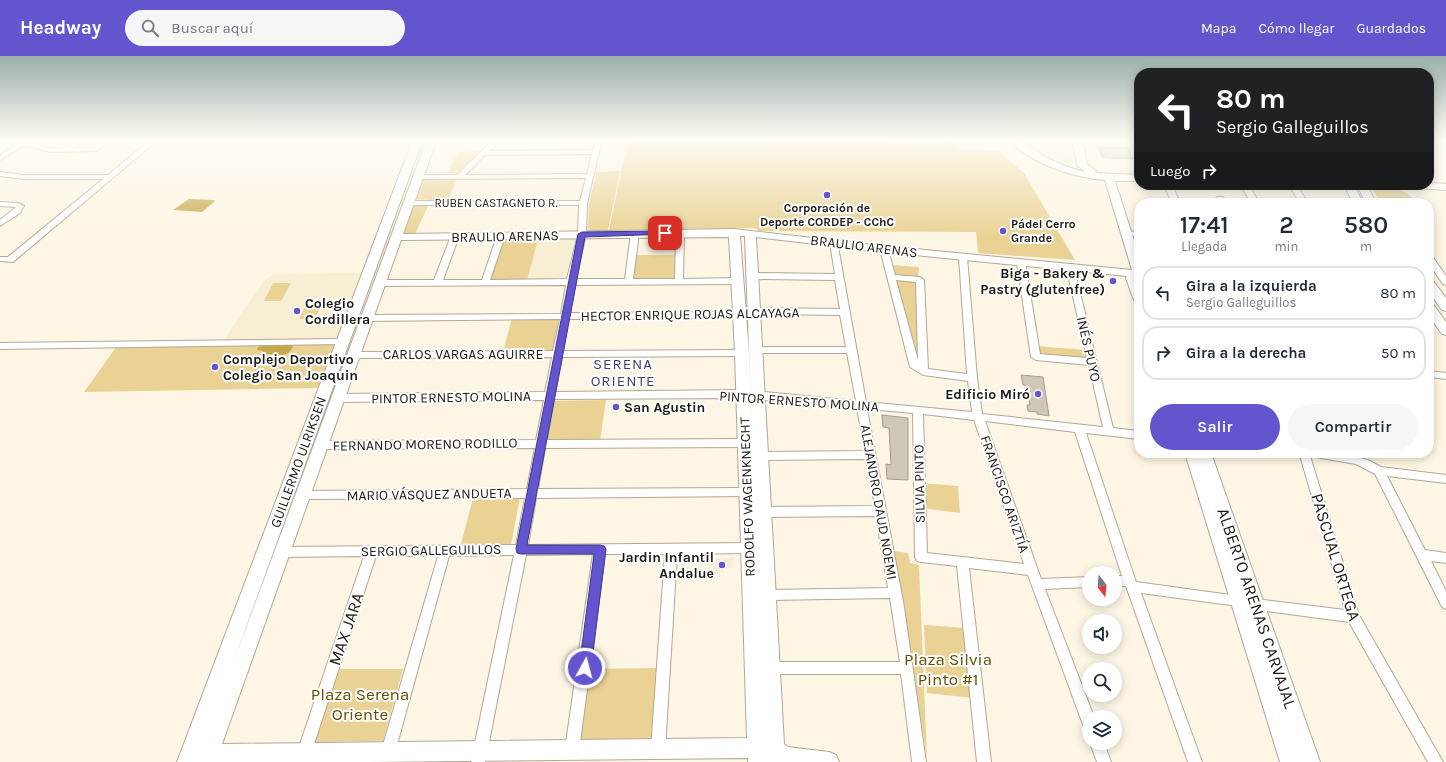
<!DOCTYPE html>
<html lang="es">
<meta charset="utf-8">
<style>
body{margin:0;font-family:Karla,sans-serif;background:#f6f6f7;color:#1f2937;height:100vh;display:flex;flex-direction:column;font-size:15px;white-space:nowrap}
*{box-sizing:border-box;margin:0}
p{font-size:13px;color:#747a83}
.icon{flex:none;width:22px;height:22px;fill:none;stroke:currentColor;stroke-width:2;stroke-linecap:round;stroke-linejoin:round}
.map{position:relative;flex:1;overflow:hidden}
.sheet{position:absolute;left:1134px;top:142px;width:300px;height:260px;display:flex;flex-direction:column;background:#fff;border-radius:16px;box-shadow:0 2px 10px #0003}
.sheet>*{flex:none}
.hud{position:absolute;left:1134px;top:12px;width:300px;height:122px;border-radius:16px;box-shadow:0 2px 10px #0003;background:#202124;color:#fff;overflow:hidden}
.needle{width:26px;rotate:164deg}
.fabs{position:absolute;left:1082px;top:510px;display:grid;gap:8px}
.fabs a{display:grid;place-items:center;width:40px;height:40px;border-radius:50%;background:#fff;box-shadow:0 2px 10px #0003;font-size:20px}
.pin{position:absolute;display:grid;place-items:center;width:34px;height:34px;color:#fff;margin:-17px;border-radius:8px;box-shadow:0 2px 6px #0006}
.me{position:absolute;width:44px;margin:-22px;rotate:7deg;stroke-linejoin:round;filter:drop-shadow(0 0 3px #0008)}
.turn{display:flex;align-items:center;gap:14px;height:84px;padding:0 16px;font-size:18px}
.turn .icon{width:52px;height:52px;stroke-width:2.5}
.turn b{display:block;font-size:28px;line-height:34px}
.then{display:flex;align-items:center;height:38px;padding:0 16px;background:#0003;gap:8px;font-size:15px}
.eta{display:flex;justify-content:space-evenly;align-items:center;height:68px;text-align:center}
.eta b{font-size:24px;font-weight:600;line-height:28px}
.button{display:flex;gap:8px;margin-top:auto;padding:8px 16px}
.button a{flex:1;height:46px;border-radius:24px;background:#6255cd;color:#fff;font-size:16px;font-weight:600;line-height:46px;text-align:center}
.button a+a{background:#f6f6f7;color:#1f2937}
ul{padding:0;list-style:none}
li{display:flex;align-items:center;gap:12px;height:54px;margin:0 8px 6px;padding:0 8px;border:2px solid #e0e1e3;border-radius:16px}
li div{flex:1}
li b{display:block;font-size:15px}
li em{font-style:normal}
header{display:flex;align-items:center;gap:24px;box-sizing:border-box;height:56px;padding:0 20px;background:#6255cd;color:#fff}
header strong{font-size:19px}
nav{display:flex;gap:22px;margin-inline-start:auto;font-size:14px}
.search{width:280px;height:36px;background:#f6f6f7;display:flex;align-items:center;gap:10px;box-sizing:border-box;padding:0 14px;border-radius:22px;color:#747a83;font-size:15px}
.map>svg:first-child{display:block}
</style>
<header>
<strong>Headway</strong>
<div class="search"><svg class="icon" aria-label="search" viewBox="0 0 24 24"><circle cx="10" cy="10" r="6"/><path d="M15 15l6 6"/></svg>Buscar aquí</div>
<nav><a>Mapa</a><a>Cómo llegar</a><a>Guardados</a></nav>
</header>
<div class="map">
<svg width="1446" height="706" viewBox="0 0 1446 706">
<rect width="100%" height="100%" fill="#fdf6e4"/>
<!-- built -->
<g fill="#f7eed4">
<polygon points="1025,83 1068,83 1073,107 1066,108 1047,101"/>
<polygon points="574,183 566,223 527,224 538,184"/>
<polygon points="366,217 340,285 222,286 264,225 273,218"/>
<polygon points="715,502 734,502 733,512 724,513 724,517 713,517 714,512 710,511 710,506 714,506"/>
</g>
<!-- green -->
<g fill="#ead294">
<polygon points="628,83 859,83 939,90 938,84 954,85 956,92 998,95 1024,117 1075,204 978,197 976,176 759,175 755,172 609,174"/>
<polygon points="481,95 457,117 447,117 458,96"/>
<polygon points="620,115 608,174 590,174 588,173 589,147 597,116"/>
<polygon points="425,123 457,123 448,145 414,143 421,125"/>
<path d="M1372 131C1391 132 1405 130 1416 147H1380Z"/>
<polygon points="413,150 428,150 415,178 403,178 410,151"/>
<polygon points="502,184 538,184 527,224 489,224"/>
<polygon points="635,199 676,199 676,223 633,224 631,222"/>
<polygon points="893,209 919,211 918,221 894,219"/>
<polygon points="894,222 918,225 920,313"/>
<polygon points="273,227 291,227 281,245 264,245"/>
<polygon points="322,248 315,263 299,263 306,249"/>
<polygon points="512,262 559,263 553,295 503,296"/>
<polygon points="337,288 319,332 84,336 117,290"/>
<polygon points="1036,290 1086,294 1088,303 1038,299"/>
<polygon points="606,344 600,385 548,384 554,345"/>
<polygon points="920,427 958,430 960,457 921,452"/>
<polygon points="473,442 520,442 511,488 461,488"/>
<polygon points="894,495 908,497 910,507 919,509 927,702"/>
<polygon points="924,569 966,572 974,642 927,637"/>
<polygon points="660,612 654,682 578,685 588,613"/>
<polygon points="338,613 403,613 383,685 315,686"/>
</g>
<!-- water -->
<g fill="#c8a84c">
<polygon points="189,143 214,144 215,145 202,156 173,154"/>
<path d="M285 288 291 289 293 291C286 304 274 297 263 298V295L257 294 258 291C266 288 276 291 285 288Z"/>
</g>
<!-- building -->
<g fill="#cec8b6" stroke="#a49d8d">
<polygon points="1098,91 1128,92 1133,103 1117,102 1118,103 1102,101"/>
<polygon points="1021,319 1043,321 1049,360 1037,358 1037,356 1028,355 1027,349 1030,349 1027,332 1026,329 1023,329"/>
<polygon points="882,359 908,362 908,424 887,423 886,408 891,409 889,372 883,371"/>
</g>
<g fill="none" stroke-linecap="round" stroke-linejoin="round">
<!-- street casing -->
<g stroke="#afa897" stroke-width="2">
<g id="street">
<path d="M25 83H32L30 86C40 89 55 95 65 92 74 88 74 83 85 83L74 92 95 91 104 83H112L97 95 50 96 25 89 0 104V99Z"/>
<polygon points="151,83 159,83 13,206 0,205 0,201 8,201 103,123 23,123 0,120 0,116 23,119 108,119"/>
<polygon points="182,83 188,83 188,84 185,86"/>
<path d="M494 83H501L490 95 593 94 596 83H602L587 147 586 178 576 223H625L631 177 635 175 639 177 633 223H675L676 177 680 175 684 177 683 223 737 222 741 225 737 228 575 229 570 257 738 256 754 252 840 253 835 224 752 223 748 220 752 217 835 218 830 187 834 185H837L866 346 972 356 968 325 923 319 910 311 880 193 884 191 888 193 895 219 920 221 924 224 928 313 967 318 959 201 963 199 967 201 977 322 982 358 1103 371 1089 309 1036 304 1031 301 1017 206 1021 203 1025 206 1040 298 1087 302 1066 210 1067 208H1073L1113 372 1139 375V383L1086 377 1136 526 1238 540 1242 541 1244 545 1242 549 1238 550 1141 537 1202 706H1188L1126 530H1115V520H1122L1075 376 985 365 1041 523 1089 521V531L1045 533 1094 661H1089V673L1084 671 1082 666 1028 519 969 512 991 706H977L957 510 921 506 917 505 915 501 913 357 867 353 904 551 926 706H912L901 618H771L766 616 764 612 766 608 771 606H900L890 542 768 544 764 543 762 539 764 535 768 534 888 532 876 460 763 461 759 459 757 456 759 453 763 451 875 450 866 403 760 404 756 403 755 400 756 397 760 396 865 395 857 352 743 342 554 343 547 384 745 383 749 384 750 387 749 390 745 391 545 392 538 433 747 432 751 433 752 436 751 439 747 440 536 442 528 489 749 487 753 489 755 492 753 495 749 497 677 498 665 693 663 698 658 700 653 698 651 693 665 498H605L579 694 577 699 572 701 567 699 565 694 593 498 526 499 485 706H471L514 499 449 500 395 696 393 701 388 703 383 701 381 696 438 500H376L311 697 309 702 304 704 299 702 297 697 364 500 282 501 278 500 276 496 278 492 282 491 516 489 525 442 303 443 299 442 297 439 299 436 303 435 527 433 535 392 321 393 317 392 316 389 317 386 321 385 536 384 544 344 338 346 333 342 338 338 545 336 552 301 353 302 348 299 353 296 553 295 560 263 367 265 363 262 367 259 561 258 566 229 379 230 375 227 379 224H434L451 180 455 178 459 180 443 224H482L497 180 501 178 505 180 490 224 567 223 578 178 579 149H408L404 147 408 145H580L586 122 418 123 414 121 418 119H457ZM592 98 587 118 465 119 485 99ZM896 224 916 226 918 304ZM754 258 840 259 846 291H756L751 294 756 297H847L856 345 743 334 555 336 562 301 742 300 747 297 742 294 563 295 568 263 738 262ZM923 358 974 364 1024 508 927 497Z"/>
<polygon points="1164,129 1172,129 1180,147 1172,147"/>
<polygon points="1241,129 1249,129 1259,147 1251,147"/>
<polygon points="1289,129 1297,129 1308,147 1300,147"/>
<polygon points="1217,141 1223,141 1226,147 1218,147 1216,143"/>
<polygon points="0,146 18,147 24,150 20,157 0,170 0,164 16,151 0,150"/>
<polygon points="1124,175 1139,176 1139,180 1124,179"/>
<polygon points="1429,200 1432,200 1446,220 1446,229 1443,228 1429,208"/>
<polygon points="342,283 345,284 347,286 345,288 0,293 0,287"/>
<polygon points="1429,315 1446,317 1446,323 1429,321"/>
<polygon points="1298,397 1341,397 1368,404 1381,411 1446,419 1446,427 1387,420 1425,494 1446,497 1446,507 1431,505 1446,535 1446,553 1442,551 1375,418 1356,408 1310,400 1359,559 1443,706 1428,706 1349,566 1252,553 1250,549 1252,545 1256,543 1345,554 1301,403"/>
<polygon points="1090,687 1104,687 1111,706 1097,706"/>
</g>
</g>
<!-- secondary casing -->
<g stroke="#afa897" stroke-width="2">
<g id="secondary">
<path d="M413 83H423L232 610 427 83H437L403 178 734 173 884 190 1132 214 1105 124C1074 122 1029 107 1008 83 1026 83 1032 93 1047 102 1059 108 1072 113 1085 116L1077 109 1072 83H1082L1087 108 1096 115 1095 117 1139 119V125H1115L1139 200V246L1135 245 1133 242 1126 222 1127 220 884 196 756 181 784 688 788 691 829 696 836 699 839 706H748V702L369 706H177ZM740 180H745L752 377 749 297ZM729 181 735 297 747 682 222 688 401 184Z"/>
<polygon points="1429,127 1446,128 1446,134 1419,132 1414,129 1429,129"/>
<polygon points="1344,129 1354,129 1363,147 1353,147"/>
<polygon points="1357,129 1367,129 1376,147 1366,147"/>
<polygon points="1429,224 1433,225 1446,242 1446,255 1442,254 1429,236"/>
<polygon points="1429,247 1433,248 1446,266 1446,279 1442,278 1429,260"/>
<polygon points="1185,397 1211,397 1320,706 1300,706 1293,686 1300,706 1280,706"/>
</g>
</g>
<!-- street -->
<use href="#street" fill="#fff" fill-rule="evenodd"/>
<!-- secondary -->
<use href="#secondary" fill="#fff" fill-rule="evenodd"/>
</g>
<!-- sky -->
<linearGradient id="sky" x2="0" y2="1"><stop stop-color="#9bafaa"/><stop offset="0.46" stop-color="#fefbf3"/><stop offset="1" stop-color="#fefbf3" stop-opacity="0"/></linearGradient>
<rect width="1446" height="182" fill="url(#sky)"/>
<!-- route -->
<polygon fill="#6255cd" stroke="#403785" points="665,175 669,177 668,178 585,181 527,489 600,489 604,490 606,493 591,612 589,616 585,617 581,616 579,612 594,498 521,498 517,497 516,493 578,178 582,176"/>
<!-- markers -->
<g fill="#6255cd" stroke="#fff" stroke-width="1.5">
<circle cx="827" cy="139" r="4"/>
<circle cx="1003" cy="175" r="4"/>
<circle cx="1113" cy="225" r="4"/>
<circle cx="297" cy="255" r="4"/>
<circle cx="215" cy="311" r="4"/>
<circle cx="1038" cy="338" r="4"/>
<circle cx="616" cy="351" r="4"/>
<circle cx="722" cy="509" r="4"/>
</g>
<g text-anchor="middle" stroke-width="4" stroke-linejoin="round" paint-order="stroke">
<!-- far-street labels -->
<g font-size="12" fill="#1c1913" stroke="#fff">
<text x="496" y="151">RUBEN CASTAGNETO R.</text>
</g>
<!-- far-poi labels -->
<g font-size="12" font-weight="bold" fill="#1c1913" stroke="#fff">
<text x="827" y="156">Corporación de<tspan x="827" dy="14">Deporte CORDEP - CChC</tspan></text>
<text x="1011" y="172" text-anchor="start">Pádel Cerro<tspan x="1011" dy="14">Grande</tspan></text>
</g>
<!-- street labels -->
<g font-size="14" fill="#1c1913" stroke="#fff">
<text transform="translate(505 180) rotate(-1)" y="5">BRAULIO ARENAS</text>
<text transform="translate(864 190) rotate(7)" y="5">BRAULIO ARENAS</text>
<text transform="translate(690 258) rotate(-1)" y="5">HECTOR ENRIQUE ROJAS ALCAYAGA</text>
<text transform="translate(1089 293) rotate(77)" y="5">INÉS PUYO</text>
<text x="463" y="303">CARLOS VARGAS AGUIRRE</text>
<text transform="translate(451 341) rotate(-1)" y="5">PINTOR ERNESTO MOLINA</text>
<text transform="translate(799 345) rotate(4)" y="5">PINTOR ERNESTO MOLINA</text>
<text transform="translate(425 388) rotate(-1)" y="5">FERNANDO MORENO RODILLO</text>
<text transform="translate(298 406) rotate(-70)" y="5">GUILLERMO ULRIKSEN</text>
<text transform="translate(919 428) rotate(-91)" y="5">SILVIA PINTO</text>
<text transform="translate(429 438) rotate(-1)" y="5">MARIO VÁSQUEZ ANDUETA</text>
<text transform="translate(1005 438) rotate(71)" y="5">FRANCISCO ARIZTÍA</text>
<text transform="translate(747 441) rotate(-92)" y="5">RODOLFO WAGENKNECHT</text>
<text transform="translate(879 446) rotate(80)" y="5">ALEJANDRO DAUD NOEMI</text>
<text transform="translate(431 494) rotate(-1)" y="5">SERGIO GALLEGUILLOS</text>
</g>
<!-- poi labels -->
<g font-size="14" font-weight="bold" fill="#1c1913" stroke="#fff" text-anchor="end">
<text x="1105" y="222">Biga - Bakery &amp;<tspan x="1105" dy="16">Pastry (glutenfree)</tspan></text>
<text x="305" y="252" text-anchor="start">Colegio<tspan x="305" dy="16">Cordillera</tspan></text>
<text x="223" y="308" text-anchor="start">Complejo Deportivo<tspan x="223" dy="16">Colegio San Joaquin</tspan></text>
<text x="1030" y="343">Edificio Miró</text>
<text x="624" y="356" text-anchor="start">San Agustin</text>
<text x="714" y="506">Jardin Infantil<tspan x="714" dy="16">Andalue</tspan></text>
</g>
<!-- neighbourhood labels -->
<g font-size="15" letter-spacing="1" fill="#413e7b" stroke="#fff">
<text x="623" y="313">SERENA<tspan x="623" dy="17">ORIENTE</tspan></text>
</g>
<!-- near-street labels -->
<g font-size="17" fill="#1c1913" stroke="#fff">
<text transform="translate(1336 501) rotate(73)" y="6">PASCUAL ORTEGA</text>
<text transform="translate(1257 552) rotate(71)" y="6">ALBERTO ARENAS CARVAJAL</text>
<text transform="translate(346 573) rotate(-71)" y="6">MAX JARA</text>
</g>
<!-- near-park labels -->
<g font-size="17" fill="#654f04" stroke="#fff">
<text x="948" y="609">Plaza Silvia<tspan x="948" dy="20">Pinto #1</tspan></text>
<text x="360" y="644">Plaza Serena<tspan x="360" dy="20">Oriente</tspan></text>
</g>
</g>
</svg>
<div class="fabs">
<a><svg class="needle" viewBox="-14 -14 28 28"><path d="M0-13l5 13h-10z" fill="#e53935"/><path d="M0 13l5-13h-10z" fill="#747a83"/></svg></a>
<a><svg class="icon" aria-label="sound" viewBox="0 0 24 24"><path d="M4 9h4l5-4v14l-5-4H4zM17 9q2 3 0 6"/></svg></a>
<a><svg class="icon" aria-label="search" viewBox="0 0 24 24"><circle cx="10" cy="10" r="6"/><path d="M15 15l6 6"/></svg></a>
<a><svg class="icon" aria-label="layers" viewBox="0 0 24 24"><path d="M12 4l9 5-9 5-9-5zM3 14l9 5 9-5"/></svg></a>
</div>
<div class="pin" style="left:665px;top:177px;background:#d93025"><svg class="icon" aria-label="arrive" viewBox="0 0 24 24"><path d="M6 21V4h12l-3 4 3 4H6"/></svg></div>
<svg class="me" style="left:585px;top:612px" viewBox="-20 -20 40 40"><circle r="17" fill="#6255cd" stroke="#fff" stroke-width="3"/><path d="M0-11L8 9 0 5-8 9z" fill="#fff"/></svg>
<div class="hud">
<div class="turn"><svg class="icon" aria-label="left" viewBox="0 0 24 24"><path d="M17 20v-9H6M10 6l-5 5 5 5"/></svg><div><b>80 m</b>Sergio Galleguillos</div></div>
<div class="then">Luego<svg class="icon" aria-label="right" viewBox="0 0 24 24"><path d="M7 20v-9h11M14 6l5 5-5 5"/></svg></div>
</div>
<section class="sheet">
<div class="eta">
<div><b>17:41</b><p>Llegada</p></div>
<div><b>2</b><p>min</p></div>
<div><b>580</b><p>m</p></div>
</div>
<ul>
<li><svg class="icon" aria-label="left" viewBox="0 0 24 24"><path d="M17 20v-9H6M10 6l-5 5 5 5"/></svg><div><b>Gira a la izquierda</b><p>Sergio Galleguillos</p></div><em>80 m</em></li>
<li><svg class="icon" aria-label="right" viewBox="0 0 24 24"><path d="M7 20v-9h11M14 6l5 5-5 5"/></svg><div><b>Gira a la derecha</b></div><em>50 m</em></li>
</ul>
<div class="button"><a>Salir</a><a>Compartir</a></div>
</section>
</div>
